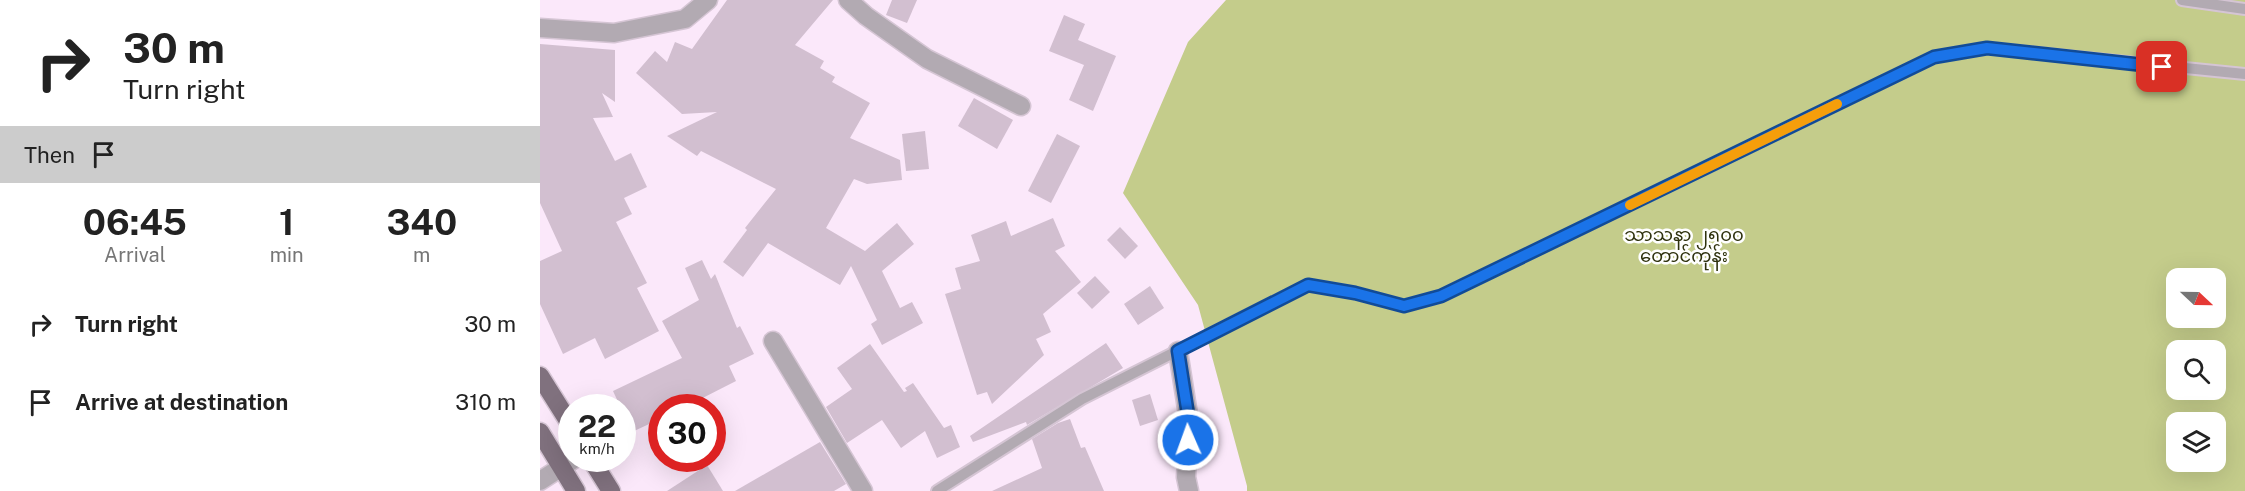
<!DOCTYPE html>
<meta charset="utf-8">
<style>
body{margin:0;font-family:"Public Sans","Noto Sans Myanmar",sans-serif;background:#f6f6f6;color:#222;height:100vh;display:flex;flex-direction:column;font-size:22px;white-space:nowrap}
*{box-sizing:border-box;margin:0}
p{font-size:20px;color:#767676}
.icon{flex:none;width:33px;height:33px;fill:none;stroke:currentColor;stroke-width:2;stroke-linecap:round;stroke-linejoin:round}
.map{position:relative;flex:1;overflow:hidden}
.drawer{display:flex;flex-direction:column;background:#fff;width:540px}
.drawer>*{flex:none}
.banner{background:#fff;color:#222;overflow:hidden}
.needle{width:39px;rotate:112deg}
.buttons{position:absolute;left:1626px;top:268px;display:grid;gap:12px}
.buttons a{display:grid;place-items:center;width:60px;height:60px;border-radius:12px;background:#fff;box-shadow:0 6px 24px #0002;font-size:30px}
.speed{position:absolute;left:18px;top:394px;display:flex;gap:12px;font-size:30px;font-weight:700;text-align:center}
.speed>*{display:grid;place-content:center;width:78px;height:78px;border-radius:50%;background:#fff;box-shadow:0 6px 24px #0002;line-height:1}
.speed small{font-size:15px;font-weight:400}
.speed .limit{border:9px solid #d22;background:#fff;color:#111}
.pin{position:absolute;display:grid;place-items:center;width:51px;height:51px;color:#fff;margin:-26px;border-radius:12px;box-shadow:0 3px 9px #0006}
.me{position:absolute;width:66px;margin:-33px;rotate:358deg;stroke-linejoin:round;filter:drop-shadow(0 0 4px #0008)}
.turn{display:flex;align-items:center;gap:21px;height:126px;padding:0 24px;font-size:27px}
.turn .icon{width:78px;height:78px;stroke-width:2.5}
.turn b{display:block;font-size:42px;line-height:51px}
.then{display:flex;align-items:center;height:57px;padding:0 24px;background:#0003;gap:12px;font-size:22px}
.eta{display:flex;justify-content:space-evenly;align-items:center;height:102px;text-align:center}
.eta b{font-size:36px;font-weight:700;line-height:42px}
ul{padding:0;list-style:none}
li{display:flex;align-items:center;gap:18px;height:78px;padding:0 24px}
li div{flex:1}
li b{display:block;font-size:22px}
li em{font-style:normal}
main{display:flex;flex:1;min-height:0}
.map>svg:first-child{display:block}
</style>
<main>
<section class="drawer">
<div class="banner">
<div class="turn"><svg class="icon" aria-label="right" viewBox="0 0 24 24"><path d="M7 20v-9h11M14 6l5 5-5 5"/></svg><div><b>30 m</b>Turn right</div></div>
<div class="then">Then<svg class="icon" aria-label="arrive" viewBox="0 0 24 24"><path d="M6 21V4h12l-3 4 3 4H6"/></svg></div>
</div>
<div class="eta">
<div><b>06:45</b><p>Arrival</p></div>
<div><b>1</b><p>min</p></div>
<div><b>340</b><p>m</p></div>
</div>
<ul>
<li><svg class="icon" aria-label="right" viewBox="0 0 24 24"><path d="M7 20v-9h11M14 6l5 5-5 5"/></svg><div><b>Turn right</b></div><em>30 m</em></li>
<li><svg class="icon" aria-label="arrive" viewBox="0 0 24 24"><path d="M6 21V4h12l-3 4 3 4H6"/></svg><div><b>Arrive at destination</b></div><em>310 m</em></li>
</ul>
</section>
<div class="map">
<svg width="1705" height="491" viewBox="0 0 1705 491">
<rect width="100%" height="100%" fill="#fbe8fa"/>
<!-- green -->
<path fill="#c4cc8b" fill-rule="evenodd" d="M686 0H1705V491H707V486L658 305 583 193 648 42ZM1636 279H1676V318H1636ZM1636 351H1676V390H1636ZM1636 423H1676V462H1636Z"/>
<!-- building -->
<g fill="#d2bfd0">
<polygon points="187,0 293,0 255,45 284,61 280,68 295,77 292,82 330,103 310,138 360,160 362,180 327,184 314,179 286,228 325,251 357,223 374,244 342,271 360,308 372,302 383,323 342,345 331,324 337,320 311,266 300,285 228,243 203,277 183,262 207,230 205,228 236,189 161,151 157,156 127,136 177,112 142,114 96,73 115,51 127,62 135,42 152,49"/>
<polygon points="352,0 377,0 367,23 346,15"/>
<polygon points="524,15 545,24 538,40 576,56 553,111 529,100 544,65 509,51"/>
<polygon points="0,44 75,50 75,102 62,93 73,117 53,118 75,161 91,153 107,187 84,198 92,214 76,222 107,283 97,288 119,331 65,359 55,338 23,354 0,304 0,261 22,251 0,203"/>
<polygon points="434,98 473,120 457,149 418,126"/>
<polygon points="385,131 389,169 366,171 362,134"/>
<polygon points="517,134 540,146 511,203 488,191"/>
<polygon points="513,218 525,246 515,251 541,282 503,314 511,332 496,339 504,355 452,404 447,392 437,395 405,294 421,289 415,268 440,261 431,235 466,221 471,236"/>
<polygon points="580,227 598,246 585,259 567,240"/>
<polygon points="162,260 171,279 175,274 197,328 200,326 214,354 189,366 196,381 143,408 122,408 122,418 92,432 73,391 142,358 122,321 159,300 145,268"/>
<polygon points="555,276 570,292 552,309 537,293"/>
<polygon points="610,286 624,308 598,325 584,304"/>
<polygon points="566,343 583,368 487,425 486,422 433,442 430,436"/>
<polygon points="330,344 364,392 367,391 365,388 373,383 404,428 411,425 420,447 397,458 385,431 361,448 342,420 307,443 286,407 312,389 297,368"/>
<polygon points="610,394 618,420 600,426 592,400"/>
<polygon points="530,419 541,448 545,447 564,491 452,491 502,468 492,439 518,423"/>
<polygon points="280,442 306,484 294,491 195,491"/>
<polygon points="167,465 183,491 127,491"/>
</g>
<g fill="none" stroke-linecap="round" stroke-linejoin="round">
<!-- lane casing -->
<g stroke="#d5c5d4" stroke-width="14">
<g id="lane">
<polyline points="1642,0 1705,9"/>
<polyline points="397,491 542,399 768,285 815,293 864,306 901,296 1394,57 1447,48 1705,74"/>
</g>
</g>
<!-- street casing -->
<g stroke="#d5c5d4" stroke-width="21">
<g id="street">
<polyline points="308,0 326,16 387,59 481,106"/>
<polyline points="0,28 74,33 145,19 168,0"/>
<polyline points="233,341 323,491"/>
<polyline points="638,351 649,421 646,477 649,491"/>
<polyline points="0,481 34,459"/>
</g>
</g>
<!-- primary casing -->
<g stroke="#d5c5d4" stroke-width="21">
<g id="primary">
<polyline points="0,376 32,427"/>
<polyline points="0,432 36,491"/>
<polyline points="51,459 71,491"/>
</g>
</g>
<!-- lane -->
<use href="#lane" stroke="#b2aab2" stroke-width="10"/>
<!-- street -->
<use href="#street" stroke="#b2aab2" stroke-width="18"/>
<!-- primary -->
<use href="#primary" stroke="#80717e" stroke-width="18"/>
</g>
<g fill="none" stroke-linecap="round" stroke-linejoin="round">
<!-- route casing -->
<g stroke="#114b97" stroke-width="15">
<polyline id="route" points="648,440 649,421 638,351 768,285 815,293 864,306 901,296 1394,57 1447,48 1622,67"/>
</g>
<!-- route -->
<use href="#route" stroke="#1a73e8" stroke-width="10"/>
<!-- slow -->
<polyline stroke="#f59e0b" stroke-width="10" points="1090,205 1297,104"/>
</g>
<g text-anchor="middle" stroke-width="5" stroke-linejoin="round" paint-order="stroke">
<!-- park labels -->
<g font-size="18" fill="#2f320e" stroke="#fff">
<text x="1144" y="241">သာသနာ ၂၅၀၀<tspan x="1144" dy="21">တောင်ကုန်း</tspan></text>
</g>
</g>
</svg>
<div class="buttons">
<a><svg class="needle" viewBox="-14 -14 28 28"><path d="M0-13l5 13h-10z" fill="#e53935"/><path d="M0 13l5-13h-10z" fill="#767676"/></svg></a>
<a><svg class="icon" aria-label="search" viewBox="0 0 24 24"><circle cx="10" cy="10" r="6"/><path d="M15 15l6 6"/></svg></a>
<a><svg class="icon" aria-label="layers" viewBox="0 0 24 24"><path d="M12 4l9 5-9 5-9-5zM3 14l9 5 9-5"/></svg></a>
</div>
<div class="speed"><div>22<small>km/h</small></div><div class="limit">30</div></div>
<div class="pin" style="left:1622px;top:67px;background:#d93025"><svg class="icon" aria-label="arrive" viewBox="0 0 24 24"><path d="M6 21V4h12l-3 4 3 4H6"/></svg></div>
<svg class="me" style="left:648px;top:440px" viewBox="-20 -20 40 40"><circle r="17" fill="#1a73e8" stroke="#fff" stroke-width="3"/><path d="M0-11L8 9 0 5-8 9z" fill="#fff"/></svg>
</div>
</main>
